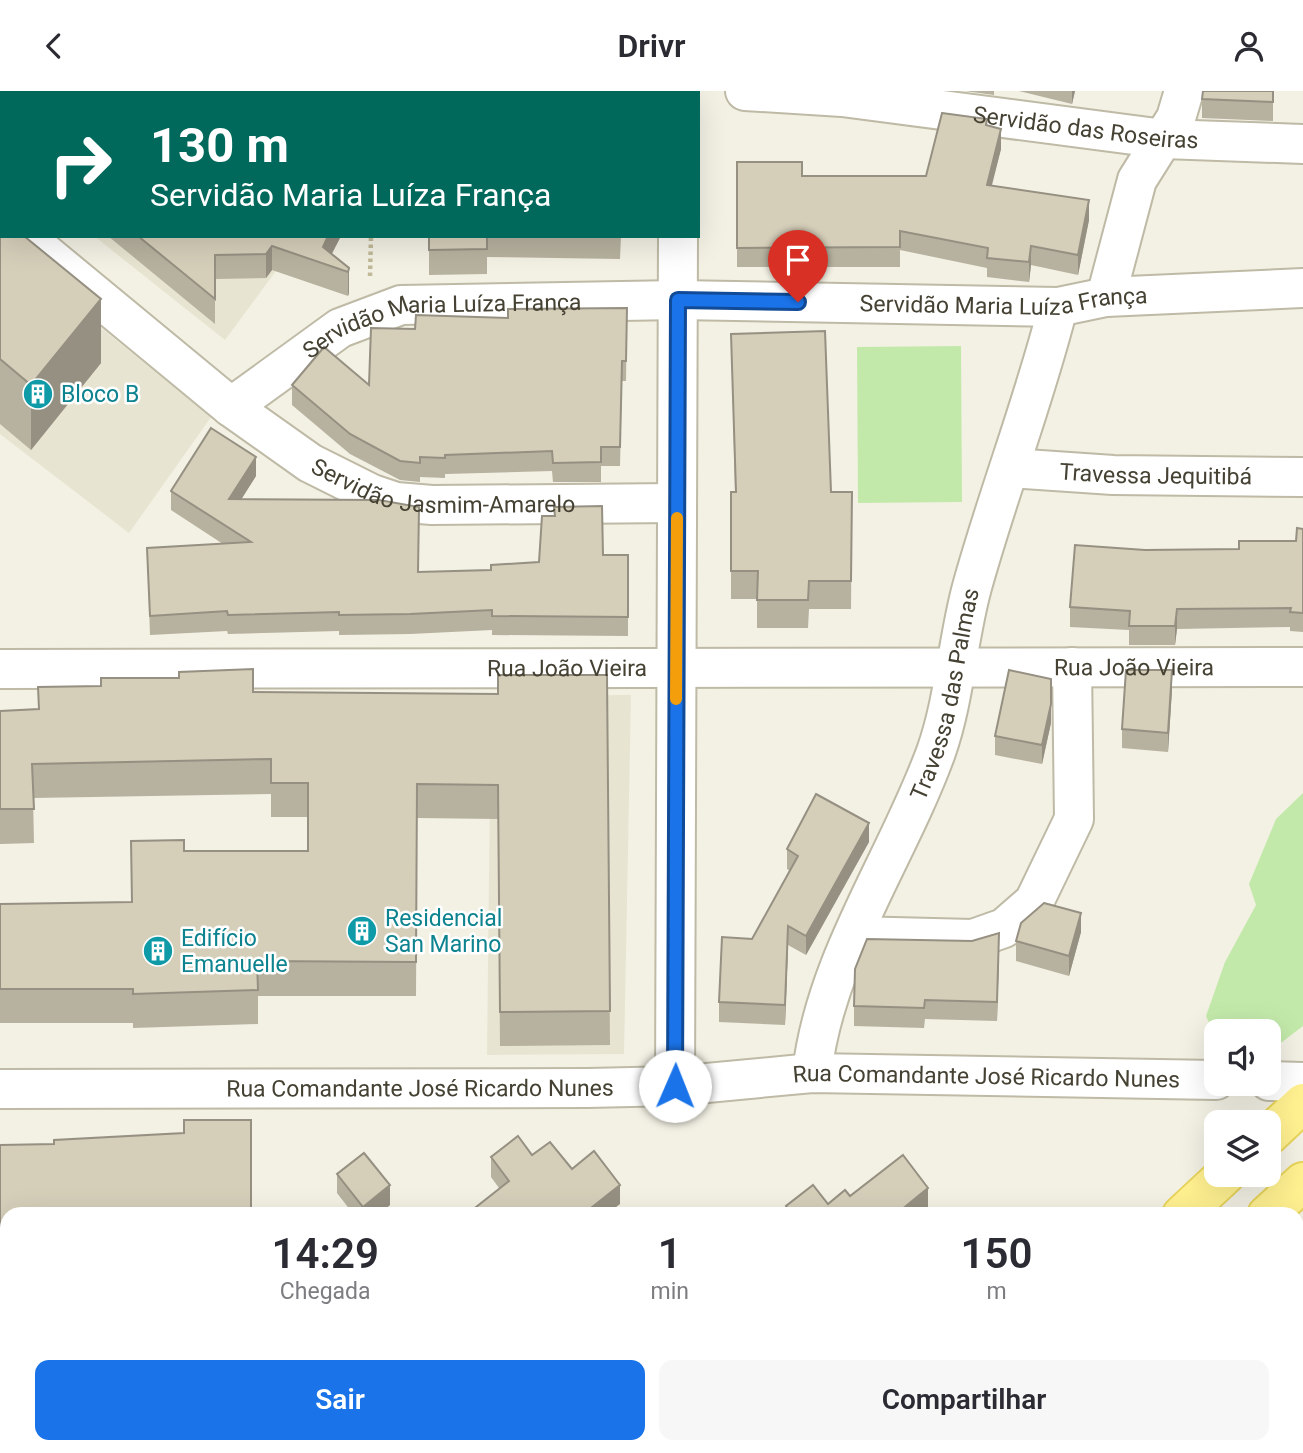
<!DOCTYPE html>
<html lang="pt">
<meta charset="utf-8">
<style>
body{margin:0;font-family:Roboto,sans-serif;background:#f7f7f7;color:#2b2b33;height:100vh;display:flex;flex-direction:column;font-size:26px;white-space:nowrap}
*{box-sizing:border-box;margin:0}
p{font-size:23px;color:#7c7c81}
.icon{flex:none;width:38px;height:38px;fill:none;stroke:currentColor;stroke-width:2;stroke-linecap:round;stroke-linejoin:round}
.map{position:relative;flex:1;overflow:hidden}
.details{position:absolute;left:0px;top:1116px;width:1304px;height:247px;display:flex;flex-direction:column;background:#fff;border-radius:21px 21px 0 0;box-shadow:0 7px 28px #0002}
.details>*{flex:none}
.top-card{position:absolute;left:0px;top:0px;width:700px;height:147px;box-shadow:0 7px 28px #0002;background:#00695c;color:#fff;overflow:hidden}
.controls{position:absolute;left:1204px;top:928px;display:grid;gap:14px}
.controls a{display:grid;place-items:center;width:77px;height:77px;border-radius:14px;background:#fff;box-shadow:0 7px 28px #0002;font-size:35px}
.pin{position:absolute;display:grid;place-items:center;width:60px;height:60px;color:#fff;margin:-72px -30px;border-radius:50% 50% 50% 0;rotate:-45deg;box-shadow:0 0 7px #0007}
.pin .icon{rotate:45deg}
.me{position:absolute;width:77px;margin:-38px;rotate:1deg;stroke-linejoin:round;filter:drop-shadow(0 0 5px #0008)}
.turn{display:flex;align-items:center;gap:24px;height:147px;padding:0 35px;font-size:32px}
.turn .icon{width:91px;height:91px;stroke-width:2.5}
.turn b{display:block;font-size:49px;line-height:60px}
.eta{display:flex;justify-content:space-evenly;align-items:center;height:119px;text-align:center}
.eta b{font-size:42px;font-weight:600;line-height:49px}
.cta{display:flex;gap:14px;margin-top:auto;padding:14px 35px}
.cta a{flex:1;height:80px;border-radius:14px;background:#1a73e8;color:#fff;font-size:28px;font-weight:600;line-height:80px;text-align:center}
.cta a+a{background:#f7f7f7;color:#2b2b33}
header{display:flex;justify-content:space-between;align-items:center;height:91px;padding:0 35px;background:#fff;font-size:32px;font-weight:600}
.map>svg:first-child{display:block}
</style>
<header><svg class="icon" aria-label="back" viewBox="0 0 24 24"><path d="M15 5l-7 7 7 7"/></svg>Drivr<svg class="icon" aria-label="person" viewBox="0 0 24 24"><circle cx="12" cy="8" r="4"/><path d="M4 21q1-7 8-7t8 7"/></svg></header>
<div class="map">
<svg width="1303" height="1362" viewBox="0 0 1303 1362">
<rect width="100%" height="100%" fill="#f3f1e4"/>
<!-- residential -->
<g fill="#e7e4d1">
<polygon points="94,145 292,145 298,150 225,249"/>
<polygon points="0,155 211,326 129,442 0,343"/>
<polygon points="631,604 624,963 487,964 491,605"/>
</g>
<!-- commercial -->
<polygon fill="#f6ebcd" points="1303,1131 1303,1362 1049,1362 1055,1356 1297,1356 1297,1137"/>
<!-- green -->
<g fill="#c3e9aa">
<polygon points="961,255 962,411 858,412 857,256"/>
<polygon points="1303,702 1303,935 1269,961 1269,940 1216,940 1216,947 1206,925 1225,871 1256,814 1249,793 1276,728"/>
</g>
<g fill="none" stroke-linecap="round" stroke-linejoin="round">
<!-- minor casing -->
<g stroke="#bebaa6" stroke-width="42">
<g id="minor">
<polyline points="317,0 330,2"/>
<path id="s1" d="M745 0 842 6 1164 48 1303 53"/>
<polyline points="484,2 515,0"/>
<polyline points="678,2 678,0"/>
<path id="s2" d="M24 145 231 316 310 372 372 403 396 411 432 414 677 412"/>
<polyline points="1106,206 1137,89 1176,27 1184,0"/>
<path id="s3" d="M231 316 340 237 401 214 678 209 1058 216 1106 206 1303 197"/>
<path id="s4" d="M1011 377 1113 384 1303 386"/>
<path id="s5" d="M0 578 1303 576"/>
<polyline points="853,845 973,848 1004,837 1034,811 1074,728 1072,576"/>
<path id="s6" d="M812 982C825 867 897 768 936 661 955 607 957 551 972 496 998 402 1034 311 1058 216"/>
<polyline points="1269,990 1303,991"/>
<polyline points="675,995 678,145"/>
<path id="s7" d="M0 998 588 997 675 995 812 982 1216 989"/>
<polyline points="0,1342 7,1332"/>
</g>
</g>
<!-- major casing -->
<g stroke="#e8d45c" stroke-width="42">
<g id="major">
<polyline points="1269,1044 1303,1012"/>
<polyline points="1182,1124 1226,1083"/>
<polyline points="1267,1124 1303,1091"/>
<polyline points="925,1362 931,1356"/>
<polyline points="1006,1362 1013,1356"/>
</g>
</g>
<!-- path -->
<polyline stroke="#c1b997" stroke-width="4.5" stroke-dasharray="3.5 3.5" stroke-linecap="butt" points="370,185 371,145"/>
<!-- minor -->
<use href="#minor" stroke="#fff" stroke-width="38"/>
<!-- major -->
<use href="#major" stroke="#fff190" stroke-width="38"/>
</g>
<!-- wall -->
<g fill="#b7b19f">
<polygon points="0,0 239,0 239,2 2,2 2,58 0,57"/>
<polygon points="965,0 994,0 994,4"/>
<polygon points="1019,0 1075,0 1072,13"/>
<polygon points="1273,0 1273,30 1202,27 1202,8"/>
<polygon points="987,35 1001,58 991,95 1089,129 1078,184 1031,174 1029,191 987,186 987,177 900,159 900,176 737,176 737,71 802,85 926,85"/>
<polygon points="0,126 101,272 31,359 0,333"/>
<polygon points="108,145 341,145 332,163 349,177 349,202 348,205 272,179 266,187 215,188 215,233"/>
<polygon points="429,145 621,145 620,168 487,166 487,183 429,184"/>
<polygon points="627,217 626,290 622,290 620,375 601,375 601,391 553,391 552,380 445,383 445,387 420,386 420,391 400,389 350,363 292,314 292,294 369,294 415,238 508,227"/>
<polygon points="731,243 831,401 852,401 851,518 809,518 808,537 757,537 757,508 731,508 731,401 735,401"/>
<polygon points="256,385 241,408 419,481 491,479 539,471 603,464 628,464 628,545 492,544 492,539 410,543 339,544 339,540 228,543 227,540 150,544 147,457 223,453 171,419 171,400"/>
<polygon points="1303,438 1303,541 1290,540 1290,536 1177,538 1175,554 1129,554 1129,539 1070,536 1070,516 1145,459 1239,458 1296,450"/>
<polygon points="607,584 610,954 500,955 498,728 417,727 416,905 258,905 258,933 133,937 133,932 0,932 0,813 132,811 184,760 308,760 308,726 271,726 271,703 33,707 34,752 0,753 0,620 38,618 101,595 253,601 498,603"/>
<polygon points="1172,598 1168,661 1122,657 1122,638"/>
<polygon points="1051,632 1042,673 995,664 995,645"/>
<polygon points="869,751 806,864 788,854 785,934 719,931 719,911 752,848 790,780 787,778 787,758"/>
<polygon points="1081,841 1069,885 1016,870 1016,850"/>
<polygon points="999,862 997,930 925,928 924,937 854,935 854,915"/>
<polygon points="251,1029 7,1124 7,1269 0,1268 0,1054 54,1053 184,1042"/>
<polygon points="532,1064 572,1078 620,1113 499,1097 491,1086 491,1066"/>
<polygon points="337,1083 390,1114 378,1124 354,1124 337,1102"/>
<polygon points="850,1105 928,1116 919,1124 786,1124 786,1115 828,1113"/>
<polygon points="1303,1150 1303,1320 1297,1314 1297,1156"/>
<polygon points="11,1356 146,1356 143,1362 9,1362"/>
<polygon points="257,1356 279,1356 272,1362 261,1362"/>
</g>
<!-- shaded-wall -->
<g fill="#959082">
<polygon points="228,0 239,0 239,2 227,2"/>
<polygon points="1072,0 1075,0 1072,13"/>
<polygon points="1001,38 1001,58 987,114 987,94"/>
<polygon points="1089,109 1089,129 1078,184 1078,164"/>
<polygon points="328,145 341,145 326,173 323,156"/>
<polygon points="272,155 272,179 266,187 266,163"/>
<polygon points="1031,155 1031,174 1029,191 1029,171"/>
<polygon points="349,177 349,202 348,205 348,181"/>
<polygon points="101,208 101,272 31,359 31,294"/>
<polygon points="256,366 256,385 229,428 229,408"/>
<polygon points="1177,518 1177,538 1175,554 1175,535"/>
<polygon points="1172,579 1172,598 1168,661 1168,642"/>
<polygon points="1051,613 1051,632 1042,673 1042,654"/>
<polygon points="869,732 869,751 806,864 806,845"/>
<polygon points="1081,822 1081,841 1069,885 1069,865"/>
<polygon points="788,835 788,854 785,934 785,914"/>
<polygon points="999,842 999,862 997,930 997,911"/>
<polygon points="390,1094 390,1114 378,1124 363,1124 363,1116"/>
<polygon points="620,1094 620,1113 606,1124 582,1124"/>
<polygon points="928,1097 928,1116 919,1124 895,1124"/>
<polygon points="134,1356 146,1356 143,1362 131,1362"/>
<polygon points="266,1356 279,1356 272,1362 266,1362"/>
</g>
<!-- building -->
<g fill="#d5ceb9" stroke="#959082" stroke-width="2">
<polygon points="0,0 228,0 227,2 2,2 2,34 0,32"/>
<polygon points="532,0 564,0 563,2 532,2"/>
<polygon points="1203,0 1273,0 1273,11 1202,8"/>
<polygon points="942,22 987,28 986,34 1001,38 987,94 1089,109 1078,164 1031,155 1029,171 987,167 988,157 900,140 900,156 737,157 737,71 802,71 802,85 926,85"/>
<polygon points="0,126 2,127 2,145 24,145 101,208 31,294 0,268"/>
<polygon points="138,145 328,145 323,156 349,177 348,181 272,155 266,163 215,164 215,208"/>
<polygon points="429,145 487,145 487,158 429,159"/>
<polygon points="627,217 626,270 622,270 620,356 601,356 601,371 553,372 552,360 445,364 445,367 420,366 420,372 400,370 350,343 292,294 324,256 369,294 371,237 415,238 416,224 508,227 508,218"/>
<polygon points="825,240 831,401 852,401 851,490 809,490 808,509 757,509 758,480 731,480 731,401 736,401 731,243"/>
<polygon points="211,337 256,366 229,408 379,409 419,416 418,481 491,479 491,474 539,471 542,425 555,425 554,416 602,415 603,464 628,464 628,526 492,525 492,519 410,523 339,524 339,521 228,524 227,520 150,525 147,457 251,451 171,400"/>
<polygon points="1297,437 1303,438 1303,522 1290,521 1291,517 1177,518 1175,535 1129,535 1130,520 1070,516 1075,454 1145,459 1239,458 1239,450 1296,450"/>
<polygon points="253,578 253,601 498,603 498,584 607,584 610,920 500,921 498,694 417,693 416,871 257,870 258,899 133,903 133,898 0,898 0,813 132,811 131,750 184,749 184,760 308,760 308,692 271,692 271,668 32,673 34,718 0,718 0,620 39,618 38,596 101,595 101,587 179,587 179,581"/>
<polygon points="1009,579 1051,588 1051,613 1042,654 995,645"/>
<polygon points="1126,579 1172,579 1168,642 1122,638"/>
<polygon points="816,703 869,732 806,845 788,835 785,914 719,911 722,846 752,848 798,765 787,758"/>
<polygon points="1044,812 1081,822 1069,865 1016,850 1021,832"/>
<polygon points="999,842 997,911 925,909 924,917 854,915 855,878 867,848 972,850"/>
<polygon points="184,1029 251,1029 251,1124 7,1124 7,1238 0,1237 0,1054 54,1053 54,1049 184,1042"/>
<polygon points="518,1045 532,1064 550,1051 572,1078 594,1060 620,1094 582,1124 466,1124 509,1090 491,1066"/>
<polygon points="364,1062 390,1094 363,1116 337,1083"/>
<polygon points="903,1064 928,1097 895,1124 793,1124 786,1115 813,1094 828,1113 845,1099 850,1105"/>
<polygon points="372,1116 377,1124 362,1124"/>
<polygon points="1303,1150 1303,1292 1297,1285 1297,1156"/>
<polygon points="11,1356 134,1356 131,1362 114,1362 105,1357 104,1362 9,1362"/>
<polygon points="1032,1356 1131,1356 1133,1362 1026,1362"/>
</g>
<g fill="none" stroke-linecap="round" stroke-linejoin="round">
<!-- route casing -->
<g stroke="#114b97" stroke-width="18">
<polyline id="route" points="675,995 678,209 798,211"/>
</g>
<!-- route -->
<use href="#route" stroke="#1a73e8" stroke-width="12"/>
<!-- slow -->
<polyline stroke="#f59e0b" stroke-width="12" points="676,608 677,427"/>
</g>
<!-- icons -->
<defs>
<g id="building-disc" transform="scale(1.575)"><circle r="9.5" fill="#0f9aa8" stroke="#fff"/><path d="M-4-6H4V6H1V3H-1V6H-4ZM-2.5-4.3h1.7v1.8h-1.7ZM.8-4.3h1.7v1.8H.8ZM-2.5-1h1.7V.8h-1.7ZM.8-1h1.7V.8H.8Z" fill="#fff"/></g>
</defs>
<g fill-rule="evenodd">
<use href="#building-disc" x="38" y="303"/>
<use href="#building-disc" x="362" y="840"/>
<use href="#building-disc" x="158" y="860"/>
</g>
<g text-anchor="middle" stroke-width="5" stroke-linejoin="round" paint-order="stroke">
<!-- street labels -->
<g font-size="23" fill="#454133" stroke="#fff">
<text dy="8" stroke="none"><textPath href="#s1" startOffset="343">Servidão das Roseiras</textPath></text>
<text dy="8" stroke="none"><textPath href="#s3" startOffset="803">Servidão Maria Luíza França</textPath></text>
<text dy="8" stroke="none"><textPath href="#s3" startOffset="236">Servidão Maria Luíza França</textPath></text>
<text dy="8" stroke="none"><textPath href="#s4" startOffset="145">Travessa Jequitibá</textPath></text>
<text dy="8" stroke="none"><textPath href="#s2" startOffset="504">Servidão Jasmim-Amarelo</textPath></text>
<text dy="8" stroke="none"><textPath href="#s5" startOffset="1134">Rua João Vieira</textPath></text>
<text dy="8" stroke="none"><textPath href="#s5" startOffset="567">Rua João Vieira</textPath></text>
<text dy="8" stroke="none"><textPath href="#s6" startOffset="404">Travessa das Palmas</textPath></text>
<text dy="8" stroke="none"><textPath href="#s7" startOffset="987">Rua Comandante José Ricardo Nunes</textPath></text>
<text dy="8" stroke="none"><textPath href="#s7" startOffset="420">Rua Comandante José Ricardo Nunes</textPath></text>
</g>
<!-- culture labels -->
<g font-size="23" fill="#0d838f" stroke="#fff" text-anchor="start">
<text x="61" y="311">Bloco B</text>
<text x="385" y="835">Residencial<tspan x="385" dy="26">San Marino</tspan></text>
<text x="181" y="855">Edifício<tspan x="181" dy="26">Emanuelle</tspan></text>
</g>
</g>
</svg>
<div class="controls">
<a><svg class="icon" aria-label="sound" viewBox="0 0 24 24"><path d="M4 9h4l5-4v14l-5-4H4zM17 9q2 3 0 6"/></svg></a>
<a><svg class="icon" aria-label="layers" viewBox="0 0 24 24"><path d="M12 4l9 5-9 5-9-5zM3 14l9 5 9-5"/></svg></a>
</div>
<div class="pin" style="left:798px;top:211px;background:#d93025"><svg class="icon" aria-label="arrive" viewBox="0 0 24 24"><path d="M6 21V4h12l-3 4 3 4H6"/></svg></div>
<svg class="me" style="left:675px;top:995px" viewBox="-20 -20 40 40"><circle r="19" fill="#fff"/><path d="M0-13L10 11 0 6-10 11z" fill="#1a73e8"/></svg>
<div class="top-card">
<div class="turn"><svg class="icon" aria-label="right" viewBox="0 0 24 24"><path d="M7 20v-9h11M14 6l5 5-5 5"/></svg><div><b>130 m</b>Servidão Maria Luíza França</div></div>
</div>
<section class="details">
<div class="eta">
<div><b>14:29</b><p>Chegada</p></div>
<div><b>1</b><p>min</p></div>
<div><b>150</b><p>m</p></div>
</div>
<div class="cta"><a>Sair</a><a>Compartilhar</a></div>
</section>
</div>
